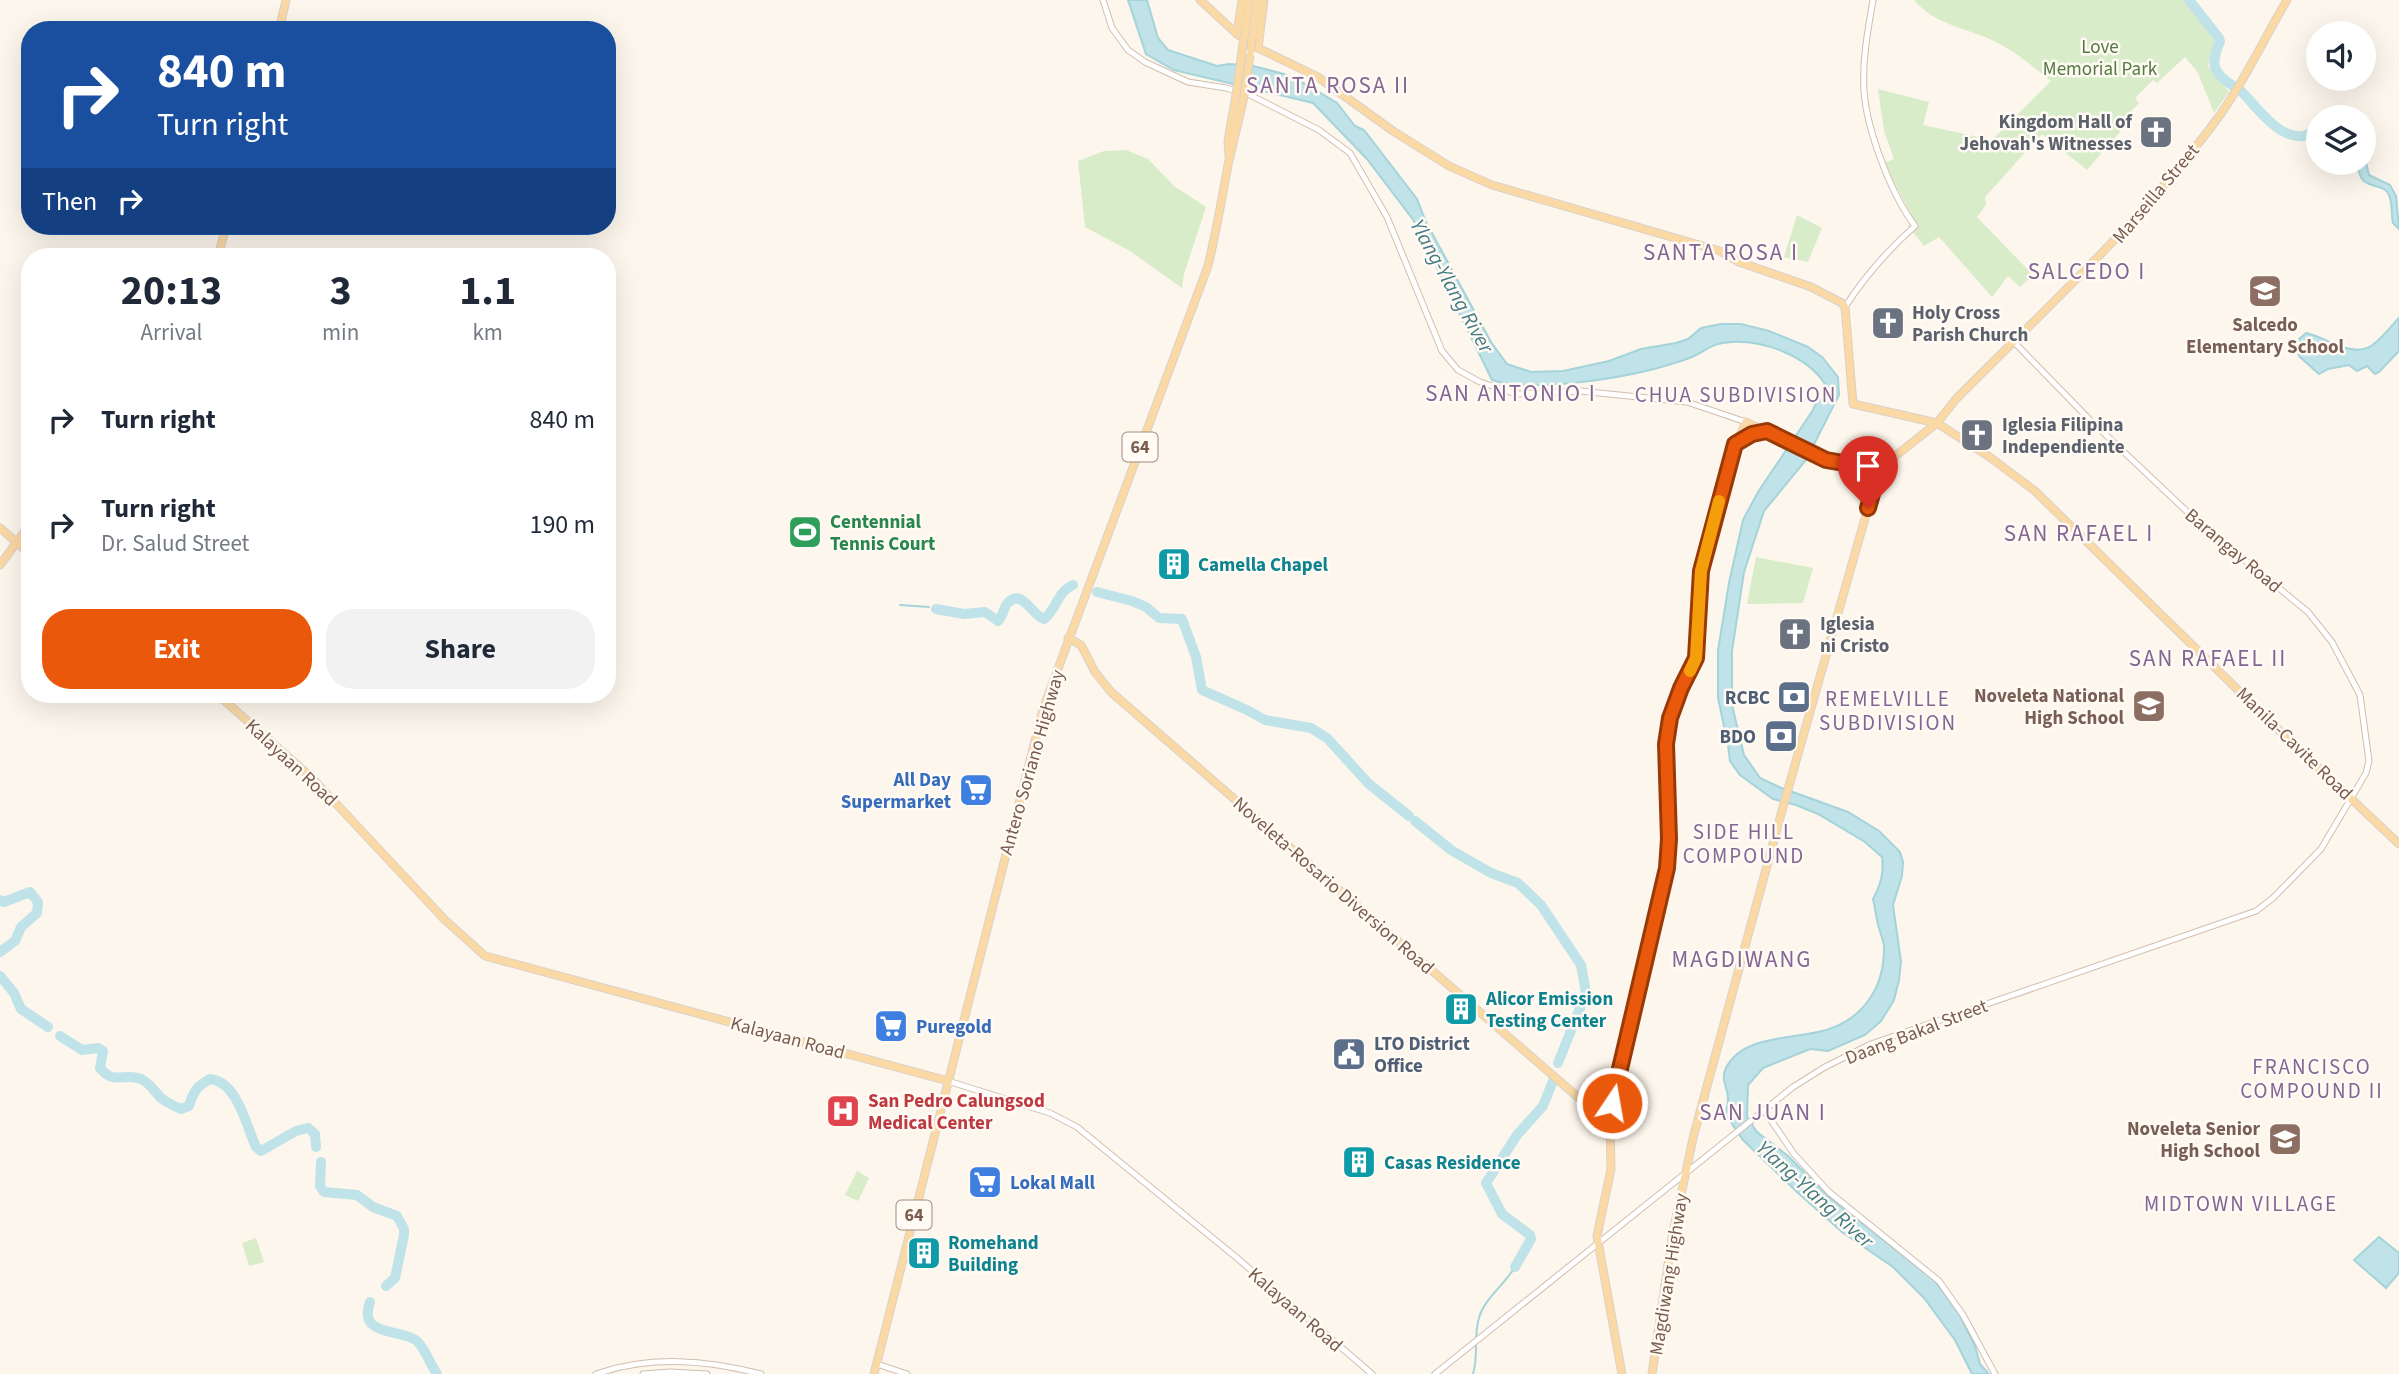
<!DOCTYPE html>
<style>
body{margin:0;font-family:"Source Sans 3",sans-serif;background:#f2f2f3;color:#1f2937;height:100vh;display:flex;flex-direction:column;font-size:26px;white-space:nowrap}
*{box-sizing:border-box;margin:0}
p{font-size:23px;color:#747a83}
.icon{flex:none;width:38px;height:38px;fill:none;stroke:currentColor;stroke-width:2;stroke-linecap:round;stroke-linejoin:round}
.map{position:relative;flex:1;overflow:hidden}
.side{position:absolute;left:21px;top:248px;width:595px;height:455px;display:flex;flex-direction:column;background:#fff;border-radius:28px;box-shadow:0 7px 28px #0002}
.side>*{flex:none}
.guide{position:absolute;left:21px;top:21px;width:595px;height:214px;border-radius:28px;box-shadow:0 7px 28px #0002;background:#1a4fa0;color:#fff;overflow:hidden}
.fabs{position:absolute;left:2306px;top:21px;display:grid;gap:14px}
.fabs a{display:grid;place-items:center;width:70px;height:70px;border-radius:50%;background:#fff;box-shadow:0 7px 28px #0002;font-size:35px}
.pin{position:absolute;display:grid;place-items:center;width:60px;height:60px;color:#fff;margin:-72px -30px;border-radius:50% 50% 50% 0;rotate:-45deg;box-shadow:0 0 7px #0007}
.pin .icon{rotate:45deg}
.me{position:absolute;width:77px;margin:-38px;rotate:12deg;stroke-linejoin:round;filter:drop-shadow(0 0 5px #0008)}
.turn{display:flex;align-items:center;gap:24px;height:147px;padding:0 21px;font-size:32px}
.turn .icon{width:91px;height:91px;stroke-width:2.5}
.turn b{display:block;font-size:49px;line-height:60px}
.then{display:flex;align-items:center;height:66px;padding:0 21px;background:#0003;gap:14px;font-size:26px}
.eta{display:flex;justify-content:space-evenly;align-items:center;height:119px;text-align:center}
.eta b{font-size:42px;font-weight:700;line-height:49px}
.cta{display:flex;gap:14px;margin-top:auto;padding:14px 21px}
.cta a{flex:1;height:80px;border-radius:28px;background:#ea580c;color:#fff;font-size:28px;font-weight:700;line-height:80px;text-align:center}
.cta a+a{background:#f2f2f3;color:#1f2937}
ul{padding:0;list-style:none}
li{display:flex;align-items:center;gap:21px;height:105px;padding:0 21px}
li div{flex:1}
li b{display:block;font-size:26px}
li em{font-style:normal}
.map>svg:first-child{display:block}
</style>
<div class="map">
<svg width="2399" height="1374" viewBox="0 0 2399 1374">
<rect width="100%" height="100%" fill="#fdf6ec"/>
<!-- green -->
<g fill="#d8ecc9">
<path d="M1914 0H2187L2215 39 2208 66 2229 92 2214 113 2198 73 2185 57 2157 83 2153 80 2135 98 2139 103 2127 116 2131 119 2087 170 2042 134 1985 197 1986 205 1977 217 2033 275 2020 287 2008 276 1992 297 1939 237 1924 246 1908 226 1914 220 1884 163 1894 159 1884 131 1878 89 1929 102 1923 125 1992 140 2051 81C2033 66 2013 50 1992 40 1965 28 1934 24 1914 0Z"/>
<polygon points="1126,150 1148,159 1174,186 1206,207 1184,274 1182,288 1130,251 1085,227 1078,161 1104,151"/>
<polygon points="1797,215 1822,228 1808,262 1784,257"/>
<polygon points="802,517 818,540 808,547 792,524"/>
<polygon points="1756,557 1813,568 1803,603 1747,604"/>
<polygon points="857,1171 869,1178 858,1201 845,1195"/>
<polygon points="256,1238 264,1262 249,1266 242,1243"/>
</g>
<!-- water -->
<g fill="#bfe3e8" stroke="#a5d3da" stroke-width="2">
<path d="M1128 0H1147L1158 38 1168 50 1217 66 1229 64 1253 66 1284 74 1307 85 1337 103 1355 126 1364 130 1417 199 1426 222 1491 342 1507 364 1531 372 1563 371 1609 361 1641 349 1676 343 1688 339 1701 328 1721 324H1741L1769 331 1808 347 1822 357 1838 377 1839 395 1806 460 1764 511 1744 572 1732 651V705L1744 755 1760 778 1779 787 1848 812 1879 831 1900 852 1903 862 1902 876 1893 905 1901 962 1899 980 1894 1000 1881 1021 1865 1035 1828 1051 1810 1049 1763 1068 1748 1085 1747 1117 1757 1132 1788 1156 1829 1197 1934 1280 1959 1314 1975 1346 1980 1364 1989 1374H1972L1955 1340 1924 1298 1893 1267 1842 1232 1797 1192 1743 1140 1726 1115C1726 1110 1728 1104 1728 1099 1728 1087 1720 1080 1726 1068 1742 1036 1789 1039 1818 1032 1861 1023 1885 989 1884 946 1883 939 1880 932 1878 925 1876 916 1875 907 1873 899 1881 884 1884 873 1882 857L1865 842 1818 814 1796 805 1773 799 1740 775 1730 761 1728 745 1718 698V650L1729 583 1743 520 1758 492 1813 410 1825 384C1807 356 1764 340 1731 342 1711 343 1708 350 1692 357 1685 360 1678 362 1671 364 1631 377 1530 394 1492 380L1414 221 1367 159 1313 103 1174 70 1146 54Z"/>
<path d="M2364 154 2369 175 2390 185 2396 196 2399 229 2393 223C2391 215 2393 203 2389 195 2384 183 2369 189 2362 179 2359 175 2358 167 2356 163H2364Z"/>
<path d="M2399 318V351L2379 372 2375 374 2367 366 2357 371 2349 365 2328 369 2319 374 2300 357 2295 348 2299 339 2306 333C2326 337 2351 358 2371 346 2381 340 2391 326 2399 318Z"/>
<polygon points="2379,1237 2399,1253 2399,1273 2386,1288 2354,1260"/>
</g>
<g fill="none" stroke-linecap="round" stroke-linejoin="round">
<!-- stream -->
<g stroke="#a5d3da" stroke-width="2">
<polyline points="1073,585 1075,585"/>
<polyline points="900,605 929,607"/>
<path d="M1473 1374C1479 1355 1473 1337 1479 1318 1484 1299 1505 1284 1515 1267"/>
</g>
<!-- river -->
<g stroke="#bfe3e8" stroke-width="10">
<path d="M2189 0 2219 38 2220 41C2211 63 2211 72 2233 86"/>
<path d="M2241 91C2256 106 2278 139 2303 136 2309 135 2314 131 2319 129"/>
<polyline points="1097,592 1132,601 1146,607 1159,618 1182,619 1196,657 1202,690 1247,710 1265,720 1311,728 1327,738 1369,784 1409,816"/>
<path d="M936 609 964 614 985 612 998 621C1003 616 1003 611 1006 605 1021 585 1032 616 1044 619 1057 609 1057 592 1073 585"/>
<polyline points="1415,821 1451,850 1491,873 1518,883 1541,905 1581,965 1586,993 1558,1063"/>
<polyline points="0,900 4,902 30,892 38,902 37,913 21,927 15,941 0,952"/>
<polyline points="0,976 14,993 21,1009 48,1027"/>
<path d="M60 1036 82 1050 98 1048 103 1051 100 1068C115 1086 123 1072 141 1079 150 1083 154 1091 161 1098 167 1103 174 1106 181 1109L189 1106C193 1092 197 1086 210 1079 238 1082 246 1126 256 1147L261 1151 296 1131 308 1128 315 1134 316 1147"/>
<polyline points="321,1162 320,1186 324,1192 357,1195 373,1207 397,1216 404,1229 404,1235 395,1278 386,1286"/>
<polyline points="1515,1267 1531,1239 1530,1235 1502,1214 1486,1183 1517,1135 1543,1106 1553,1081"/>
<path d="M370 1302C357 1338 402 1328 417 1341 426 1350 430 1364 437 1374"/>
</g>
<!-- minor casing -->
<g stroke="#d1beb0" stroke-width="7">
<g id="minor">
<polyline points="1103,0 1112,28 1128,50 1145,62 1188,82 1226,88 1250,95 1319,130 1350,153 1387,217 1442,351 1458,370 1480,382 1516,394 1580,391 1687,402 1746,422"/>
<path d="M1845 307C1865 276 1888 250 1915 226 1891 194 1867 131 1864 91 1862 61 1868 29 1873 0"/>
<polyline points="948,1081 1050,1113 1077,1127 1237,1258 1372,1374"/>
<polyline points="1764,1110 1794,1154 1829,1192 1939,1281 1963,1315 1995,1374"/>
<polyline points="877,1364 907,1374"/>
<path d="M596 1374C651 1355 706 1360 761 1374"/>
<polyline points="643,1374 670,1372 707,1374"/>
<polyline points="1435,1374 1793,1087 1825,1067 1871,1044 2256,911 2273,898 2321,849 2366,773 2369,761 2360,695 2332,642 2308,612 2196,520 2090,420 2014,342"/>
</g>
</g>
<!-- major casing -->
<g stroke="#dad1cd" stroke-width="9">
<g id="major">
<polyline points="1200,0 1237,34 1258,48 1318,77 1393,131 1449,166 1492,185 1720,251 1739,262 1811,287 1842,303 1845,307 1853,404 1937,423 1991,458 2035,491 2290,741 2399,844"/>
<polyline points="279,30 286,0"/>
<polyline points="1245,32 1249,0"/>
<polyline points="1237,34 1242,0"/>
<polyline points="1252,37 1257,0"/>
<polyline points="1258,48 1264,0"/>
<polyline points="1241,59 1243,44"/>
<polyline points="1229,156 1228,141 1236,95"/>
<polyline points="218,257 226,226"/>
<polyline points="1736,443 1752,434 1767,431"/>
<path d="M1879 469 1937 423 1956 399C2047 307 2143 220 2220 115 2245 80 2265 37 2287 0"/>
<polyline points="0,528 30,554"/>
<polyline points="0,565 30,524"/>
<polyline points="1068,638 1081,645 1095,672 1111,692 1610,1125"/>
<polyline points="218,695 312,778 444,919 485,956 948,1081"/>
<path d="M874 1374 1043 709 1208 266C1216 232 1222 199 1228 165 1233 142 1239 120 1244 96"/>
<polyline points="1622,1374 1597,1236 1611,1169 1610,1125 1615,1091 1667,868 1669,839 1666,744 1670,718 1681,688 1696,658 1701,571 1731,455 1746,422 1826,460 1879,469"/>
<polyline points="1652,1374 1672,1237 1694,1134 1783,807 1879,469"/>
</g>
</g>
<!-- minor -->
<use href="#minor" stroke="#fff" stroke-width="5"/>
<!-- major -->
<use href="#major" stroke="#fbd9a5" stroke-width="7"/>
<!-- major-bridge casing -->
<g stroke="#dad1cd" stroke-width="9" stroke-linecap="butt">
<g id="major-bridge">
<polyline points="1243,44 1245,32"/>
<polyline points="1251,50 1252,37"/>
<polyline points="1236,95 1241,59"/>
<polyline points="1244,96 1250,55"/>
</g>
</g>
<!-- major-bridge -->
<use href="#major-bridge" stroke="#fbd9a5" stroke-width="7"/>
</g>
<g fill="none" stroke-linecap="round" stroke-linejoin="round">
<!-- route casing -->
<g stroke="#983908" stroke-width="18">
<polyline id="route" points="1612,1103 1667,868 1669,839 1666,744 1670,718 1681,688 1696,658 1701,571 1735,444 1752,434 1767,431 1826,460 1879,469 1868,508"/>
</g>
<!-- route -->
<use href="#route" stroke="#ea580c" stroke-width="12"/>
<!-- slow -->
<polyline stroke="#f59e0b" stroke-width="12" points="1690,671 1696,658 1701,571 1719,501"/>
</g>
<!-- icons -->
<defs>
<g id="church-square" transform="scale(1.75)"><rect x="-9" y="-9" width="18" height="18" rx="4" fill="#6b7280" stroke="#fffaf3"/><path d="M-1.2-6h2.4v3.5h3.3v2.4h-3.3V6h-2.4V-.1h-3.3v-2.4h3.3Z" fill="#fff"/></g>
<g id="school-square" transform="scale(1.75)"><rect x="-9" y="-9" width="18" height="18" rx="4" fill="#8d6e63" stroke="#fffaf3"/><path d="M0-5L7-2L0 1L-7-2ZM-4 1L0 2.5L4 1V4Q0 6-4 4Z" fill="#fff"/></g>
<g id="stadium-square" transform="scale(1.75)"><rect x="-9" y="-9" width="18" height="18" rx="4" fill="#2e9e5b" stroke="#fffaf3"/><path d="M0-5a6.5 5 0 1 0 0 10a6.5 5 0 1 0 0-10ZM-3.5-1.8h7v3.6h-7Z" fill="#fff"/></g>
<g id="building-square" transform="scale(1.75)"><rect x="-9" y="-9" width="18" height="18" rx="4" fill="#0f9aa8" stroke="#fffaf3"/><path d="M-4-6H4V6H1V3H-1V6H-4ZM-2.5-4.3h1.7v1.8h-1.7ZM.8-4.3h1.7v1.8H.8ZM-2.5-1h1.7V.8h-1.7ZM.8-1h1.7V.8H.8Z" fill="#fff"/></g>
<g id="bank-square" transform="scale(1.75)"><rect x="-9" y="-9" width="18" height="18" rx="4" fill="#5c6f8a" stroke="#fffaf3"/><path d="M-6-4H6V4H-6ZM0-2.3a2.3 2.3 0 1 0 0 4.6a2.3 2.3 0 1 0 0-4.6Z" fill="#fff"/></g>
<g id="supermarket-square" transform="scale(1.75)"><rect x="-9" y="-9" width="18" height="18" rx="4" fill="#3f7fe0" stroke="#fffaf3"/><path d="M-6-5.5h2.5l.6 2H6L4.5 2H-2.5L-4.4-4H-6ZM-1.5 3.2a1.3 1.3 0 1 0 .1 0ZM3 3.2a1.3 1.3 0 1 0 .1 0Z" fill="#fff"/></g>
<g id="civic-square" transform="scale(1.75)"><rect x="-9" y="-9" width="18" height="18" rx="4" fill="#5c6f8a" stroke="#fffaf3"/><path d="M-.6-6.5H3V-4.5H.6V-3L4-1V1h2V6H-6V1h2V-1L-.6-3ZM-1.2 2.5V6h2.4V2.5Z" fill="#fff"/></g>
<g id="hospital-square" transform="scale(1.75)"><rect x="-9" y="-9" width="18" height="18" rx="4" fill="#e0444e" stroke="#fffaf3"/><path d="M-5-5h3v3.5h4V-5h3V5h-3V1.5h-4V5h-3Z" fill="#fff"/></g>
</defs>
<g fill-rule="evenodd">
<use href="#church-square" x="2156" y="132"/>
<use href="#school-square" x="2265" y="291"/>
<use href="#church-square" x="1888" y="323"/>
<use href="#church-square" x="1977" y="435"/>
<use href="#stadium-square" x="805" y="532"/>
<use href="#building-square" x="1174" y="564"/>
<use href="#church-square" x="1795" y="634"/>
<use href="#bank-square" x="1794" y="697"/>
<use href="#school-square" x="2149" y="706"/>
<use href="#bank-square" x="1781" y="736"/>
<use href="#supermarket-square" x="976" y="790"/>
<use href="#building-square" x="1461" y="1009"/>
<use href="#supermarket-square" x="891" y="1026"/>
<use href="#civic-square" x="1349" y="1054"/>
<use href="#hospital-square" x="843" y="1111"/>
<use href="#school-square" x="2285" y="1139"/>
<use href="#building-square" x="1359" y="1162"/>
<use href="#supermarket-square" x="985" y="1182"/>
<use href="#building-square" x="924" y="1253"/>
</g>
<g text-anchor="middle" stroke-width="5" stroke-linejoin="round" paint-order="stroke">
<!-- shield labels -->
<g fill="#fffaf3" stroke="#a28b7f" stroke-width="2">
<rect x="1122.5" y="432.5" width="35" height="29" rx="5"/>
<rect x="896.5" y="1200.5" width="35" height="29" rx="5"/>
</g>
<g font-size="18" font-weight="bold" fill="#7a5c4d">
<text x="1140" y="453">64</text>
<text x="914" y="1221">64</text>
</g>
<!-- park labels -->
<g font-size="19" fill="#537a41" stroke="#fffaf3">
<text x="2100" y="53">Love<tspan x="2100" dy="22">Memorial Park</tspan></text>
</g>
<!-- worship labels -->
<g font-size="19" font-weight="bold" fill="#5b616d" stroke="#fffaf3" text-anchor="start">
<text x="2132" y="128" text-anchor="end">Kingdom Hall of<tspan x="2132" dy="22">Jehovah's Witnesses</tspan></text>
<text x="1912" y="319">Holy Cross<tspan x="1912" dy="22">Parish Church</tspan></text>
<text x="2002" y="431">Iglesia Filipina<tspan x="2002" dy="22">Independiente</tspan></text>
<text x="1820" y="630">Iglesia<tspan x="1820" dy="22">ni Cristo</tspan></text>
</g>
<!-- street labels -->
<g font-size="19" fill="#7a5c4d" stroke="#fffaf3">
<text transform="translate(2155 193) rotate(-50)" y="7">Marseilla Street</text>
<text transform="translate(2234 550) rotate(40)" y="7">Barangay Road</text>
<text transform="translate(2295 743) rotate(44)" y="7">Manila-Cavite Road</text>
<text transform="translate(292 762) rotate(43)" y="7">Kalayaan Road</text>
<text transform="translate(1031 762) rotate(-74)" y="7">Antero Soriano Highway</text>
<text transform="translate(1334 885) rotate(41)" y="7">Noveleta-Rosario Diversion Road</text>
<text transform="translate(1916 1031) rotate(-21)" y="7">Daang Bakal Street</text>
<text transform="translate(788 1037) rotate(15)" y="7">Kalayaan Road</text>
<text transform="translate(1668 1274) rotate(-81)" y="7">Magdiwang Highway</text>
<text transform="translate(1296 1309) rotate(41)" y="7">Kalayaan Road</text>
</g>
<!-- education labels -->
<g font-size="19" font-weight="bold" fill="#785e54" stroke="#fffaf3" text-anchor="end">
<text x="2265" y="331" text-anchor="middle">Salcedo<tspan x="2265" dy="22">Elementary School</tspan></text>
<text x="2124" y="702">Noveleta National<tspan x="2124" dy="22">High School</tspan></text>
<text x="2260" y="1135">Noveleta Senior<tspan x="2260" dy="22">High School</tspan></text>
</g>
<!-- leisure labels -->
<g font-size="19" font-weight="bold" fill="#27864d" stroke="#fffaf3" text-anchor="start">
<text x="830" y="528">Centennial<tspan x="830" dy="22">Tennis Court</tspan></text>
</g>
<!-- culture labels -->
<g font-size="19" font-weight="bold" fill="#0d838f" stroke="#fffaf3" text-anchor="start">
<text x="1198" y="571">Camella Chapel</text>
<text x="1486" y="1005">Alicor Emission<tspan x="1486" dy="22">Testing Center</tspan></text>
<text x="1384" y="1169">Casas Residence</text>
<text x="948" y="1249">Romehand<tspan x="948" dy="22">Building</tspan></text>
</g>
<!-- service labels -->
<g font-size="19" font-weight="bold" fill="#4e5e75" stroke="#fffaf3" text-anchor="end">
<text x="1770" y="704">RCBC</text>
<text x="1756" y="743">BDO</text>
<text x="1374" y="1050" text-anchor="start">LTO District<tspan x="1374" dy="22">Office</tspan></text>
</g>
<!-- shop labels -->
<g font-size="19" font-weight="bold" fill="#366cbe" stroke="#fffaf3" text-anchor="start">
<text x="951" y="786" text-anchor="end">All Day<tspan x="951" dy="22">Supermarket</tspan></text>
<text x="916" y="1033">Puregold</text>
<text x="1010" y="1189">Lokal Mall</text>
</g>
<!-- health labels -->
<g font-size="19" font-weight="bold" fill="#be3a42" stroke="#fffaf3" text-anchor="start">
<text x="868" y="1107">San Pedro Calungsod<tspan x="868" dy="22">Medical Center</tspan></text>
</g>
<!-- water labels -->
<g font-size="21" font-style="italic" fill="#437c86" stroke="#fffaf3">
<text transform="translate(1452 286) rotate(61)" y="7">Ylang-Ylang River</text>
<text transform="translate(1815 1194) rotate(42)" y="7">Ylang-Ylang River</text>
</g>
<!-- neighbourhood labels -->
<g font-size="21" letter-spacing="2" fill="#846695" stroke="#fffaf3">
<text x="1736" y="402">CHUA SUBDIVISION</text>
<text x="1888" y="706">REMELVILLE<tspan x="1888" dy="24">SUBDIVISION</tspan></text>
<text x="1744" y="839">SIDE HILL<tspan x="1744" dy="24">COMPOUND</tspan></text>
<text x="2312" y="1074">FRANCISCO<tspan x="2312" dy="24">COMPOUND II</tspan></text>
<text x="2241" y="1211">MIDTOWN VILLAGE</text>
</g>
<!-- quarter labels -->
<g font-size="23" letter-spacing="2" fill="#846695" stroke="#fffaf3">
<text x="1328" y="93">SANTA ROSA II</text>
<text x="1721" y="260">SANTA ROSA I</text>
<text x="2087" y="279">SALCEDO I</text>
<text x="1511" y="401">SAN ANTONIO I</text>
<text x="2079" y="541">SAN RAFAEL I</text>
<text x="2208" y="666">SAN RAFAEL II</text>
<text x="1742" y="967">MAGDIWANG</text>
<text x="1763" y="1120">SAN JUAN I</text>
</g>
</g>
</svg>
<div class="fabs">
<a><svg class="icon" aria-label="sound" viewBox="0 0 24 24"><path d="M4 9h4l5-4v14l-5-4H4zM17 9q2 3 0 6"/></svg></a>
<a><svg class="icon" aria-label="layers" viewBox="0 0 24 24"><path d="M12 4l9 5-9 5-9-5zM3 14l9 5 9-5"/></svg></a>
</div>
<div class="pin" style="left:1868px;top:508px;background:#d93025"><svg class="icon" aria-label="arrive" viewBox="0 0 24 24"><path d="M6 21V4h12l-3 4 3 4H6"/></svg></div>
<svg class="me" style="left:1612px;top:1103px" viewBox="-20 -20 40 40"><circle r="17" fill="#ea580c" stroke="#fff" stroke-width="3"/><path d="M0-11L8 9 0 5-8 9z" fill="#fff"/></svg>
<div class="guide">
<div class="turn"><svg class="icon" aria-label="right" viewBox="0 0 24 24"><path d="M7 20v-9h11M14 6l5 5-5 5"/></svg><div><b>840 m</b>Turn right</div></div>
<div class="then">Then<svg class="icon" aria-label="right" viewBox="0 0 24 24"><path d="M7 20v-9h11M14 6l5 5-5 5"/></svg></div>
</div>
<section class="side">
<div class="eta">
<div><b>20:13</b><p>Arrival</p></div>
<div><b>3</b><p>min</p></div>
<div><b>1.1</b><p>km</p></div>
</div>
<ul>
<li><svg class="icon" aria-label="right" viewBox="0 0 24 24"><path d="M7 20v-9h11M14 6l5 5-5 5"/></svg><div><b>Turn right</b></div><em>840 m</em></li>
<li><svg class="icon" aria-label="right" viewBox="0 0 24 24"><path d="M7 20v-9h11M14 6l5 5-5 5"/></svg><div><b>Turn right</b><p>Dr. Salud Street</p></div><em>190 m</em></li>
</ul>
<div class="cta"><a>Exit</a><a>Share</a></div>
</section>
</div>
